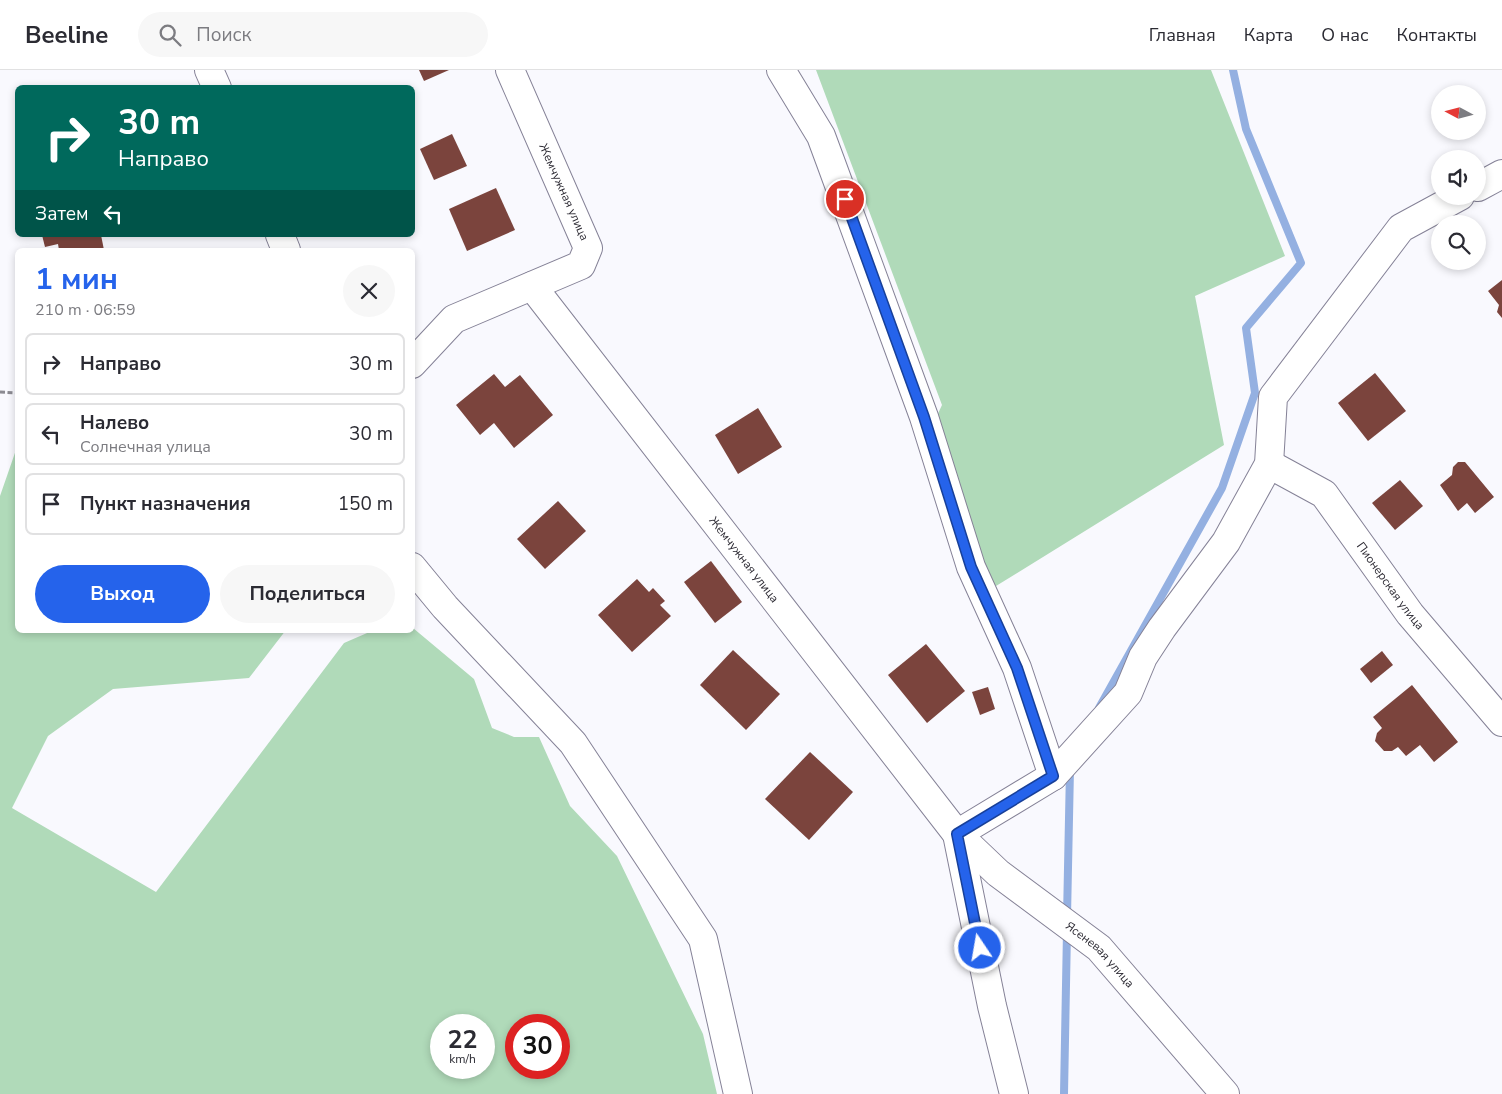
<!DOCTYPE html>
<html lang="ru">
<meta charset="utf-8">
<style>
body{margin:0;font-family:"Nunito Sans",sans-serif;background:#f7f7f7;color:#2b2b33;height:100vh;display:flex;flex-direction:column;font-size:19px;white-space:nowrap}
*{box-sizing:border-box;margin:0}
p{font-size:16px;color:#7c7c81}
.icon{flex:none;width:28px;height:28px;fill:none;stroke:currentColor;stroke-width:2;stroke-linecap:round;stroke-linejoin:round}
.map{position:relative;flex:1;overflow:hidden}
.details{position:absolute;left:15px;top:178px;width:400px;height:385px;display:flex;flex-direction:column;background:#fff;border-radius:8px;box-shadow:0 2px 8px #0003}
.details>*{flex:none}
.banner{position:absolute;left:15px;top:15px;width:400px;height:152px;border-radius:8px;box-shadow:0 2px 8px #0003;background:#00695c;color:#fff;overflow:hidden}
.needle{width:32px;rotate:277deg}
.tools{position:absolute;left:1431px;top:15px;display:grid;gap:10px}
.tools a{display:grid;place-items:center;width:55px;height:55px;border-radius:50%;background:#fff;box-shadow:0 2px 8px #0003;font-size:25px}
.speed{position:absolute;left:430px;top:944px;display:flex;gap:10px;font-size:25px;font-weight:700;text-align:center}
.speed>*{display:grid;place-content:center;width:65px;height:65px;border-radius:50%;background:#fff;box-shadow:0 2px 8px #0003;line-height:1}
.speed small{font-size:12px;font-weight:400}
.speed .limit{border:8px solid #d22;background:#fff;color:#111}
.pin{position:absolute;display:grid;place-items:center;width:42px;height:42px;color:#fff;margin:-21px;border:2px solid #fff;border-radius:50%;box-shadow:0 1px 5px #0007}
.me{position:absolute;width:55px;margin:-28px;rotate:348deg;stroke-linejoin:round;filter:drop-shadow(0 0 4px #0008)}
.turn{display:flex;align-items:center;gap:18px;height:105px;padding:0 20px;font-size:22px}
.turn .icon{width:65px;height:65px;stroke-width:2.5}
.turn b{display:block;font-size:35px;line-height:42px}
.then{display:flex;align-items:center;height:48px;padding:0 20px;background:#0003;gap:10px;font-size:19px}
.round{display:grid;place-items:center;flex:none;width:52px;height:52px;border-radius:26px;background:#f7f7f7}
.head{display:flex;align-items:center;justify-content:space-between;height:85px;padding:0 20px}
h1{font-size:30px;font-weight:700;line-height:38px;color:#2563eb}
.action{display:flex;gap:10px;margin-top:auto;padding:10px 20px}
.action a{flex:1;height:58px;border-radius:30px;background:#2563eb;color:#fff;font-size:20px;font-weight:700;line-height:58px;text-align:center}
.action a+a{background:#f7f7f7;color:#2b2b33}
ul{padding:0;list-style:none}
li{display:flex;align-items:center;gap:15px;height:62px;margin:0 10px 8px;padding:0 10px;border:2px solid #e1e1e2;border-radius:8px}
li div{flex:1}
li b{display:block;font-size:19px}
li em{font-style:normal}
header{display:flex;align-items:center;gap:30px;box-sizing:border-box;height:70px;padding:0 25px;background:#fff;border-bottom:1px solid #e1e1e2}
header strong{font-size:24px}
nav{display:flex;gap:28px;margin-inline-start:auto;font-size:18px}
.search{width:350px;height:45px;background:#f7f7f7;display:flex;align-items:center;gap:12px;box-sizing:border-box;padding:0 18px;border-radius:28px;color:#7c7c81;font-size:19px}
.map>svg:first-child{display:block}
</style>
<header>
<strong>Beeline</strong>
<div class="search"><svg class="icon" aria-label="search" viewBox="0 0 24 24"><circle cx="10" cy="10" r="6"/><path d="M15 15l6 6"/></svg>Поиск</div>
<nav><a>Главная</a><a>Карта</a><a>О нас</a><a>Контакты</a></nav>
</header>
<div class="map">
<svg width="1502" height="1024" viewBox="0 0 1502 1024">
<rect width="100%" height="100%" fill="#f9f9fe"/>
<!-- green -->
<g fill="#b0dab9" fill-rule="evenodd">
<polygon points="816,0 1211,0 1285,186 1195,226 1224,375 996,516 975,486 934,352 942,335"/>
<path d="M17 377 18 560H286L249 608 113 619 48 666 12 738 156 822 344 573 374 560H412L413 558 474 609 492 658 514 667H539L570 736 617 786 703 964 717 1024H0V426ZM441 955H484V998H441ZM516 955H559V998H516Z"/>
</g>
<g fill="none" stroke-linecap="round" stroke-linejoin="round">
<!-- stream -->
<g stroke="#94b0e1" stroke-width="8">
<polyline points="1099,638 1222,418 1255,323 1246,258 1301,193 1246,59 1233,0"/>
<polyline points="1067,847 1070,699"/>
<polyline points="1064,1024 1067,861"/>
</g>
</g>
<!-- building -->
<g fill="#7b443d">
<polygon points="419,0 449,0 424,11"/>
<polygon points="452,64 467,96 434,110 420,79"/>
<polygon points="496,118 515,160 467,181 449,139"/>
<polygon points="42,165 101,165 104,180 59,180 58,174 45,177"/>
<polygon points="1502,210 1502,248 1497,242 1499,235 1488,221"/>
<polygon points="1375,303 1406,341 1368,371 1338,333"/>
<polygon points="494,304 505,317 520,305 553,345 514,378 494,353 480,365 456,335"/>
<polygon points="758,338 782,377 738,404 715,365"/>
<polygon points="1458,392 1465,392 1494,427 1475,443 1467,433 1458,441 1440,415 1452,405 1453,397"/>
<polygon points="1400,410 1423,436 1395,460 1372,433"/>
<polygon points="558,431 586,461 545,499 517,469"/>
<polygon points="711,491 742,532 715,553 684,512"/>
<polygon points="637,509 649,522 653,518 665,531 660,535 671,546 632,582 598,545"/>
<polygon points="926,574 965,621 927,653 888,605"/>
<polygon points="733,580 780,624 746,660 700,615"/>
<polygon points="1382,581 1393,595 1371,613 1360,599"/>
<polygon points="1412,615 1458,672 1434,692 1420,675 1406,686 1398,677 1392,681 1384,681 1375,671 1377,663 1382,658 1373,647"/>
<polygon points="988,617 995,639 980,645 972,622"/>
<polygon points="810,682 853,722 809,770 765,729"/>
</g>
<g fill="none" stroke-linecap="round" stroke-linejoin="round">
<!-- minor casing -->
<g stroke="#858297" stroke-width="30">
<g id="minor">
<polyline points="209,0 217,18"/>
<polyline points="781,0 821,66 831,93 924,347 971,497 1017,598 1053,706"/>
<polyline points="1478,117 1502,104"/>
<polyline points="280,165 286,180"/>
<path id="s1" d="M532 216 957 764 998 803 1099 878 1225 1024"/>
<polyline points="412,294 454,249 581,195 588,178 510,0"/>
<path id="s2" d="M1269 394 1324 424 1410 544 1502 652"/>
<polyline points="412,497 445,537 573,673 703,869 738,1024"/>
<polyline points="1014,1024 992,936 957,764 1053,706 1128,623 1143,587 1162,558 1226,472 1269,394 1273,327 1401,158 1460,126"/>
</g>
</g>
<!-- path -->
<polyline stroke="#8c8b92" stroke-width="3" stroke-dasharray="5 2.5" stroke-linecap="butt" points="0,322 18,323"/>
<!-- minor -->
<use href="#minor" stroke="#fff" stroke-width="28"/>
</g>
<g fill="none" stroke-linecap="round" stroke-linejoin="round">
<!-- route casing -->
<g stroke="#184099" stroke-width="12">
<polyline id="route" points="845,129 924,347 971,497 1017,598 1053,706 957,764 980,878"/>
</g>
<!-- route -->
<use href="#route" stroke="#2563eb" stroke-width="9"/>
</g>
<g text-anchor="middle" stroke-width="5" stroke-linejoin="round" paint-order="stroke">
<!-- street labels -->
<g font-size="12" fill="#2c2a33" stroke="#fff">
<text transform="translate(564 122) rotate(66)" y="4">Жемчужная улица</text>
<text dy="4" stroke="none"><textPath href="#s1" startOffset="346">Жемчужная улица</textPath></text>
<text dy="4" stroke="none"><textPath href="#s2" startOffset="176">Пионерская улица</textPath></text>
<text dy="4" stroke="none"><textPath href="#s1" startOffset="881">Ясеневая улица</textPath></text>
</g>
</g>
</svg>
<div class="tools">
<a><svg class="needle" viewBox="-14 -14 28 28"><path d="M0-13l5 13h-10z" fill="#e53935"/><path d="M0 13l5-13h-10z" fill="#7c7c81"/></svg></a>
<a><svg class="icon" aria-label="sound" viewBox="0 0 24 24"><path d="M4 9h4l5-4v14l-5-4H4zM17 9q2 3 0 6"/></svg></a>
<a><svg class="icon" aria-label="search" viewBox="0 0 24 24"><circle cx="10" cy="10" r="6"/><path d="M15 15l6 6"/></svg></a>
</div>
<div class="speed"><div>22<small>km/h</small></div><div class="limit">30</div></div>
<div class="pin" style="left:845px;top:129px;background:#d93025"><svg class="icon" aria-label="arrive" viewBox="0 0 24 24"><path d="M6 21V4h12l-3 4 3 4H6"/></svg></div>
<svg class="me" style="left:980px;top:878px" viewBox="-20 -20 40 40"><circle r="17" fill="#2563eb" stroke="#fff" stroke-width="3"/><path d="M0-11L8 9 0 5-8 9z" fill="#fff"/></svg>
<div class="banner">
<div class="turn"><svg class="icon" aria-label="right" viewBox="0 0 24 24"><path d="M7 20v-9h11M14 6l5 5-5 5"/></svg><div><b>30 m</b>Направо</div></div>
<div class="then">Затем<svg class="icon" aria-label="left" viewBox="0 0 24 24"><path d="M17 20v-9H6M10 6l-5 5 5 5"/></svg></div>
</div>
<section class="details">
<div class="head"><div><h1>1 мин</h1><p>210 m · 06:59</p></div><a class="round"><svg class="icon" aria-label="close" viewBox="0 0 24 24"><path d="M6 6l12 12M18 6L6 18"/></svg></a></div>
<ul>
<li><svg class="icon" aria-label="right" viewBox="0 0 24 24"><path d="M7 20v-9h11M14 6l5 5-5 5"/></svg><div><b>Направо</b></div><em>30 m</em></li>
<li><svg class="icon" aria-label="left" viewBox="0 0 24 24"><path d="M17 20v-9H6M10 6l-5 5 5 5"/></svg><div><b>Налево</b><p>Солнечная улица</p></div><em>30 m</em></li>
<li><svg class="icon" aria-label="arrive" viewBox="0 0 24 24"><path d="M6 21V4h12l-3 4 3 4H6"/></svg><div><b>Пункт назначения</b></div><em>150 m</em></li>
</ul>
<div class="action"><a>Выход</a><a>Поделиться</a></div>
</section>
</div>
